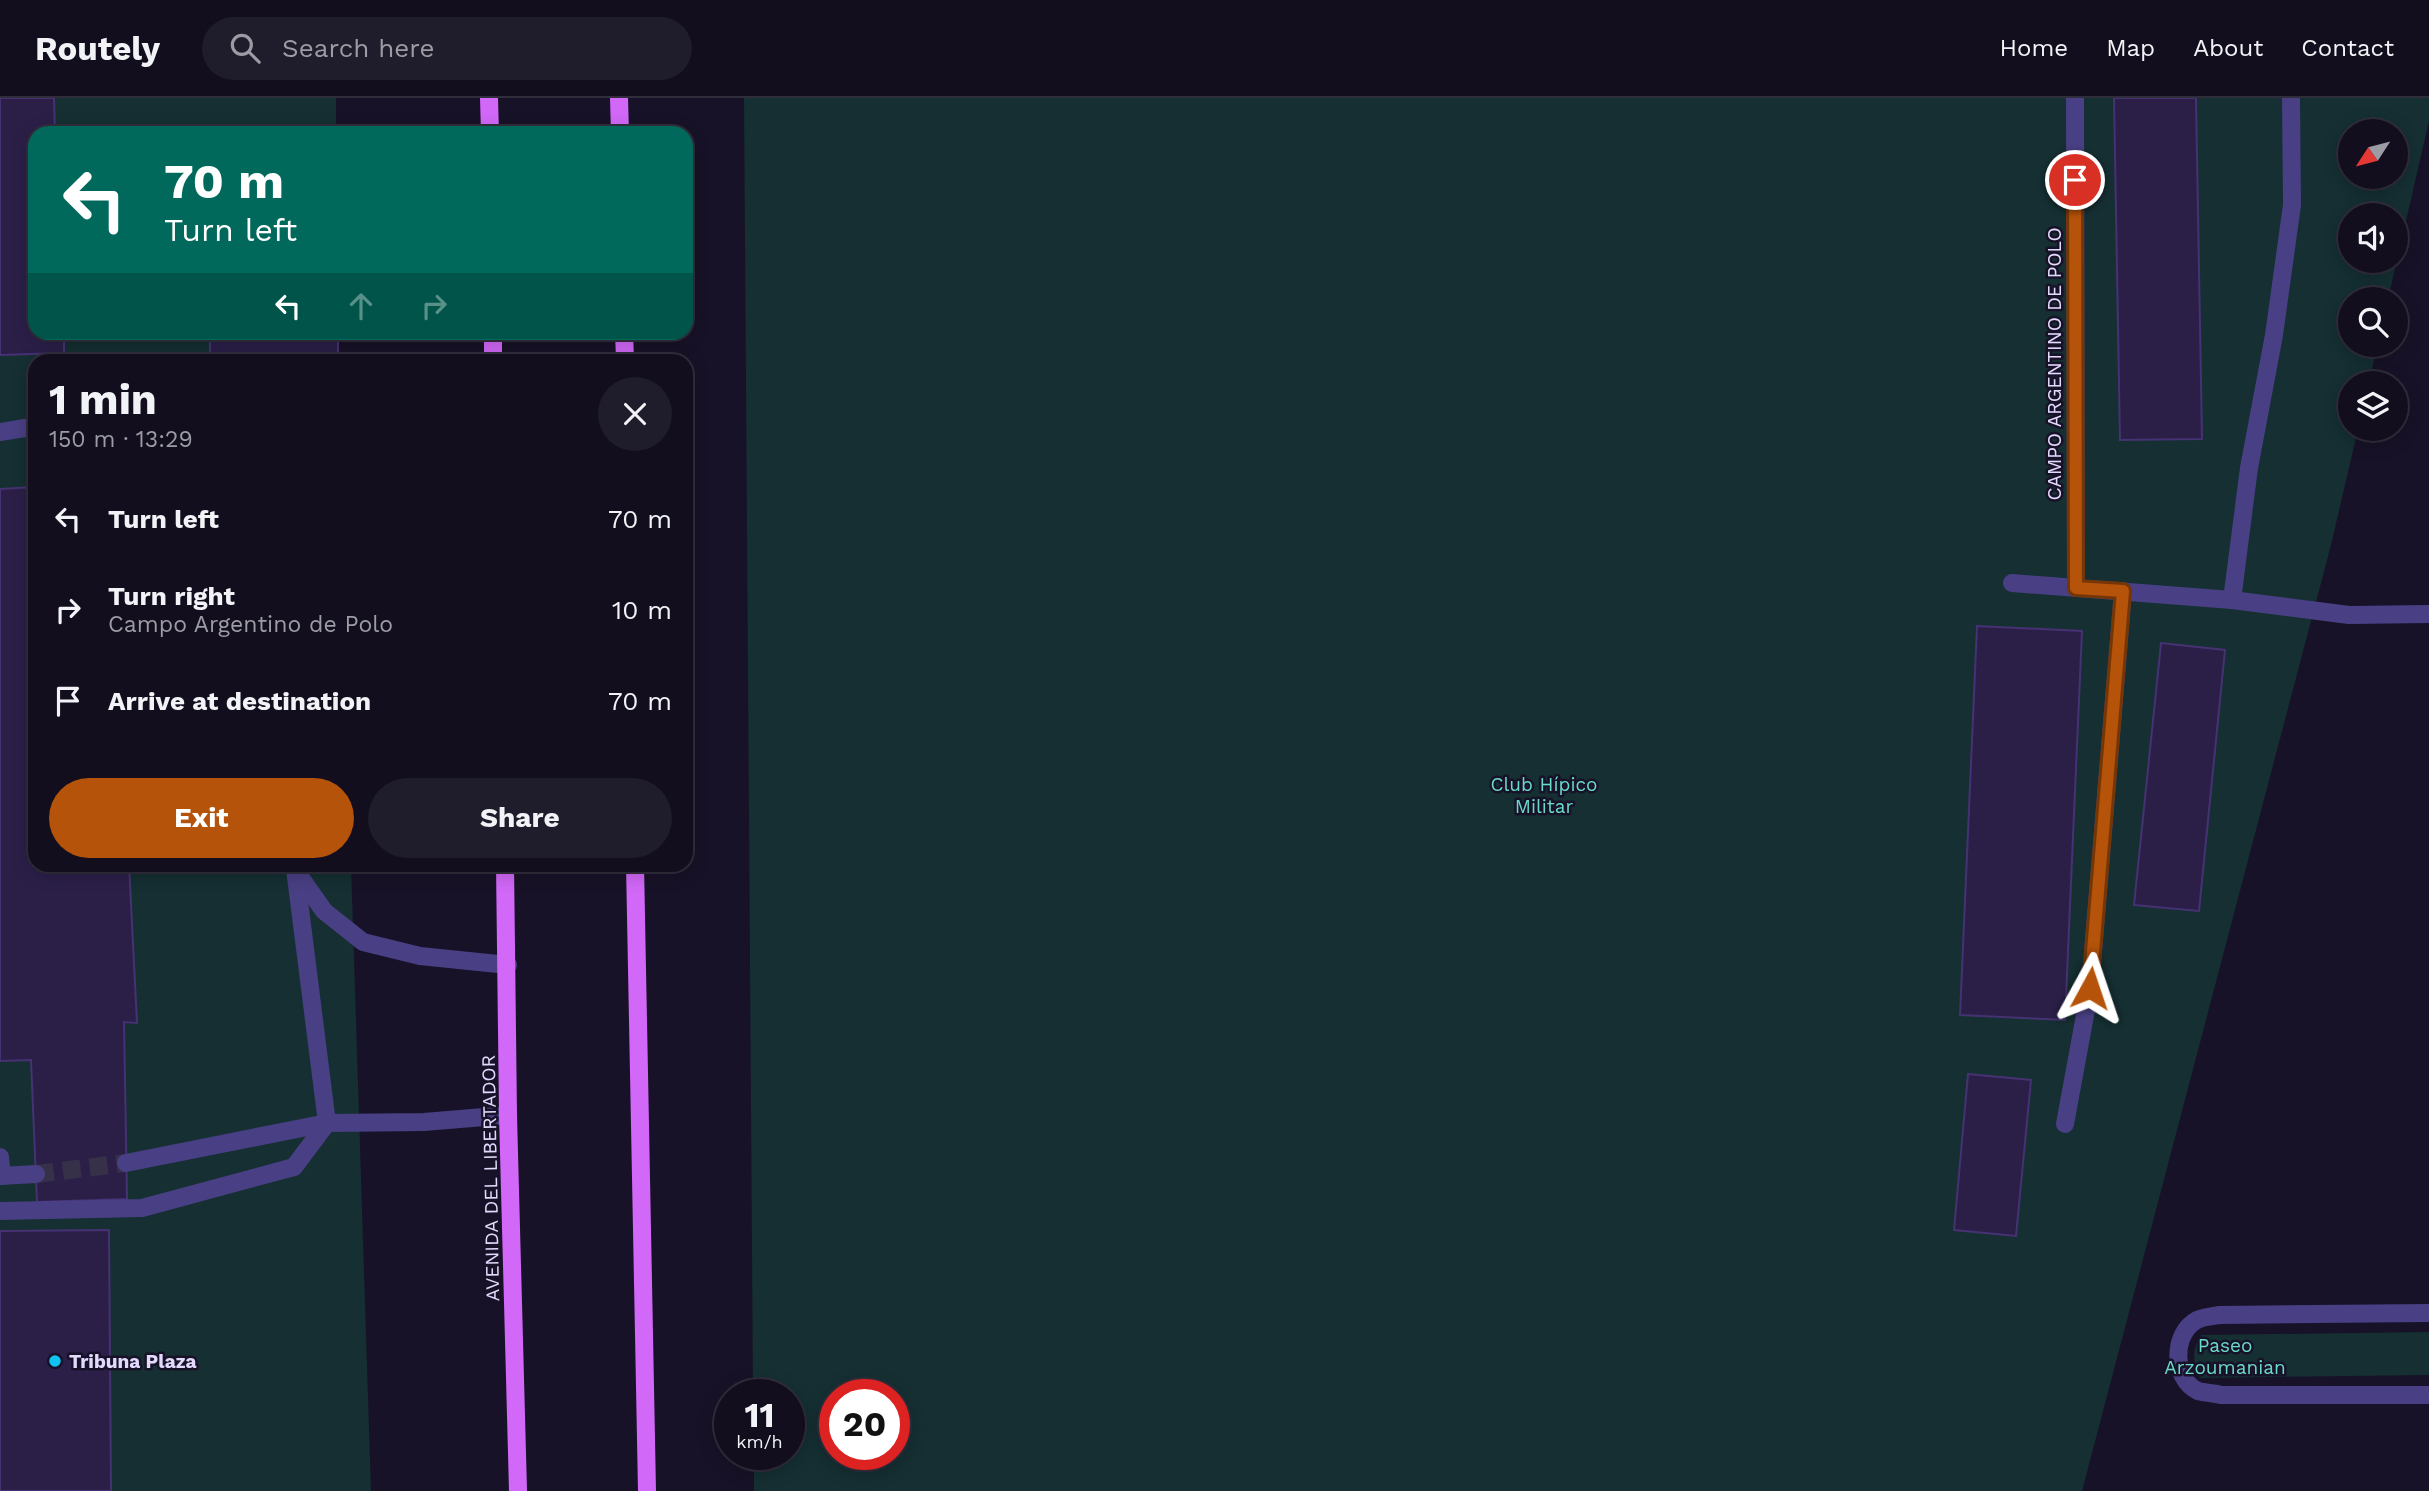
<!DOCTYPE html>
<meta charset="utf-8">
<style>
body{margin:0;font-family:"Work Sans",sans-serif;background:#1f1c2b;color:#f1f3f6;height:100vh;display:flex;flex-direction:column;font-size:26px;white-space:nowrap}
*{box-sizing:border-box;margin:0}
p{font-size:23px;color:#9c9ca4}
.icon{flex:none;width:38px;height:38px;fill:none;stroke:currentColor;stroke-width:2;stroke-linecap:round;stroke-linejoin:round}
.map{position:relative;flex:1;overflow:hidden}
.details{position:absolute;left:28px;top:256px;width:665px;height:518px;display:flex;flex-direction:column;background:#120e1e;border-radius:21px;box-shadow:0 4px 18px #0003,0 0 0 2px #312e3c}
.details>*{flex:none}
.banner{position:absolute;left:28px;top:28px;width:665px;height:214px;border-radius:21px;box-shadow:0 4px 18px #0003,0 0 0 2px #312e3c;background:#00695c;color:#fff;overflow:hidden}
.needle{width:46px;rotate:234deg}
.buttons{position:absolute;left:2338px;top:21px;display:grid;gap:14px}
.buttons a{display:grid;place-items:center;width:70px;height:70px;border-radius:50%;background:#120e1e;box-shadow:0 4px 18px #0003,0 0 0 2px #312e3c;font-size:35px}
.speed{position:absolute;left:714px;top:1281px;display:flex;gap:14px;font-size:35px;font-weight:700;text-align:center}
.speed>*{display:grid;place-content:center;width:91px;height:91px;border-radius:50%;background:#120e1e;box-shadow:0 4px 18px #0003,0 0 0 2px #312e3c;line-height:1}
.speed small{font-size:18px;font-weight:400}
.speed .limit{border:10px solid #d22;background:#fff;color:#111}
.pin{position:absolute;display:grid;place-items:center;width:60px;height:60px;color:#fff;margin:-30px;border:4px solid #fff;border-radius:50%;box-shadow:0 2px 7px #0007}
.me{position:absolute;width:77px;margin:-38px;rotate:5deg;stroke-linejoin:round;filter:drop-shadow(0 0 5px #0008)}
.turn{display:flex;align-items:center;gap:24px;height:147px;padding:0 21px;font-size:32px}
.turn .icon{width:91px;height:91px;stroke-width:2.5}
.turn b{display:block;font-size:49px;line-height:60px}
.lanes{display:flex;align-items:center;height:66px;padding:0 21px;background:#0003;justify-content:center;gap:35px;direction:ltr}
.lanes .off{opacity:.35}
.round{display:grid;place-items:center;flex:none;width:74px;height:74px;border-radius:37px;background:#1f1c2b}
.overview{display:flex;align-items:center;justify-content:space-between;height:119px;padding:0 21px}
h1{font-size:42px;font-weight:700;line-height:52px}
.button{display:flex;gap:14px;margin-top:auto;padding:14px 21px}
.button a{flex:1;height:80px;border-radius:42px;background:#b45309;color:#fff;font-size:28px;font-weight:700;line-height:80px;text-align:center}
.button a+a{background:#1f1c2b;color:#f1f3f6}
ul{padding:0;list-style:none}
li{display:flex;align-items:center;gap:21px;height:91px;padding:0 21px}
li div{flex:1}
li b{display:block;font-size:26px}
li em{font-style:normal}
header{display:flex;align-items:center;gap:42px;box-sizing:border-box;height:98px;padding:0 35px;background:#120e1e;border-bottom:2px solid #312e3c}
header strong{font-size:33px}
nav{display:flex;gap:38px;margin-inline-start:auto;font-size:24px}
.search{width:490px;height:63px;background:#1f1c2b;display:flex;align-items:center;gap:18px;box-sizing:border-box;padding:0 24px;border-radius:38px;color:#9c9ca4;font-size:26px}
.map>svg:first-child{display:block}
</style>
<header>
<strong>Routely</strong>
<div class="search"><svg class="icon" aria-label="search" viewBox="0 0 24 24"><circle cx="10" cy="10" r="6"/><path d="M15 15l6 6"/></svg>Search here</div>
<nav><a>Home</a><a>Map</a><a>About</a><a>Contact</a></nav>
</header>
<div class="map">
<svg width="2429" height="1393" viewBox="0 0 2429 1393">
<rect width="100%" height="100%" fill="#181228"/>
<!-- green -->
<g fill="#152f32" fill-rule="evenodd">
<polygon points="0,0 336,0 336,35 35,35 35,234 338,235 338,262 35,262 35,766 351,767 371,1393 0,1393"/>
<path d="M744 0H2429V23L2388 201H2350V247H2377L2369 285H2350V331H2358L2331 447 2082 1393H754V1356H789V1297H753ZM2350 33H2396V79H2350ZM2350 117H2396V163H2350ZM835 1297H894V1356H835Z"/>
<path d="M2429 1234V1277L2200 1280C2192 1263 2192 1252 2201 1237Z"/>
</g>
<!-- building -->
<g fill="#2b1f48" stroke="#463273" stroke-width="2">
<polygon points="0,0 54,0 55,35 35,35 35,234 64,234 64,255 0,257"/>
<polygon points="2114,0 2196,0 2202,341 2120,342"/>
<rect x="210" y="234" width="128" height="28"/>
<polygon points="35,389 35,766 129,766 137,925 124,924 127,1101 37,1104 31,962 0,963 0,391"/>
<polygon points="1977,528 2082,533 2065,922 1960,917"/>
<polygon points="2161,545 2225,552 2199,813 2134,807"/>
<polygon points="1968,976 2031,982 2016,1138 1954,1132"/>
<polygon points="109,1132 111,1393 0,1393 0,1133"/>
</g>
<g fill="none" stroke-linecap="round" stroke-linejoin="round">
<!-- minor-tunnel -->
<polyline stroke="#363048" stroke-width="18" stroke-dasharray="18 9" stroke-linecap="butt" points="36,1076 126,1065"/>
<!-- minor -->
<g stroke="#493f84" stroke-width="18">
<polyline points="2075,0 2076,490"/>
<polyline points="0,334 25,330"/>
<polyline points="2012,485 2232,502 2349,517 2429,516"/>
<polyline points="2232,502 2249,370 2274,237 2292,107 2291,0"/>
<polyline points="296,773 324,813 363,844 420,858 508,867"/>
<polyline points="2065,1026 2090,890 2123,493"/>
<polyline points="0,1059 2,1078"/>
<polyline points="126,1065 327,1025 295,771"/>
<polyline points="0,1078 36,1076"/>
<polyline points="0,1113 142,1110 294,1069 327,1025 424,1024 508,1017"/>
<path d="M2429 1215 2219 1217C2212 1218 2203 1219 2197 1222 2172 1235 2172 1281 2198 1293 2205 1295 2214 1295 2221 1297H2429"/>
</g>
<!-- major -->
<g stroke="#d168f7" stroke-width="18">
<polyline points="489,0 490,35"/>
<polyline points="619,0 620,35"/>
<polyline points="493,234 493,262"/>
<polyline points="624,234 625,262"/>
<polyline points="505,766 508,1017 518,1393"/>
<polyline points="635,766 647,1393"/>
</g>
</g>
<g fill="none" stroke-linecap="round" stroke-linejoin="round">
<!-- route casing -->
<g stroke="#753606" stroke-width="18">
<polyline id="route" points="2075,82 2076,490 2123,493 2090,890"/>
</g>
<!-- route -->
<use href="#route" stroke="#b45309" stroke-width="12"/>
</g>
<!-- markers -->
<circle fill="#11c3f2" stroke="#181228" stroke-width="2.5" cx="55" cy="1263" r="7"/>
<g text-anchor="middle" stroke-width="5" stroke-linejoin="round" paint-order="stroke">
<!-- street labels -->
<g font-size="19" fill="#e2dafd" stroke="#181228">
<text transform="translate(2054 266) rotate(-90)" y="7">CAMPO ARGENTINO DE POLO</text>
<text transform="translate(490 1080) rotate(-91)" y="7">AVENIDA DEL LIBERTADOR</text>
</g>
<!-- park labels -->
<g font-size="19" fill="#69daca" stroke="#181228">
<text x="1544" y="693">Club Hípico<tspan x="1544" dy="22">Militar</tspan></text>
<text x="2225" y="1254">Paseo<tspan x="2225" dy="22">Arzoumanian</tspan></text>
</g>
<!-- poi labels -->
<g font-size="19" font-weight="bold" fill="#e2dafd" stroke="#181228" text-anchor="start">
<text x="69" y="1270">Tribuna Plaza</text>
</g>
</g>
</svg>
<div class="buttons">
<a><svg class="needle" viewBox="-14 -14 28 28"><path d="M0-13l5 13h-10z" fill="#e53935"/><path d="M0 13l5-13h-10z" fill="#9c9ca4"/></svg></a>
<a><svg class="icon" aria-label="sound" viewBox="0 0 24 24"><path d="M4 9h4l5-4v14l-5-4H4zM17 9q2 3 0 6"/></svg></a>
<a><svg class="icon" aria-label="search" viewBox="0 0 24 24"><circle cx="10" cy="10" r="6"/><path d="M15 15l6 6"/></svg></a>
<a><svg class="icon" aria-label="layers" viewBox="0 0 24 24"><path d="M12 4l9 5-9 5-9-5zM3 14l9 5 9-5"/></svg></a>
</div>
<div class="speed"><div>11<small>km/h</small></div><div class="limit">20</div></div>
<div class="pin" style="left:2075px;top:82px;background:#d93025"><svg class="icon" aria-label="arrive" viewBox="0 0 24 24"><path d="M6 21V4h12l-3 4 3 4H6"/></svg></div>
<svg class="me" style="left:2090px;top:890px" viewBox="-20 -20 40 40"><path d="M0-17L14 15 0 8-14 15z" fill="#b45309" stroke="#fff" stroke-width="4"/></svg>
<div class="banner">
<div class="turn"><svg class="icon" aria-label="left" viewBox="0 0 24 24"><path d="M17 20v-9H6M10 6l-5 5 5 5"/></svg><div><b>70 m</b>Turn left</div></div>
<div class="lanes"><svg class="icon" aria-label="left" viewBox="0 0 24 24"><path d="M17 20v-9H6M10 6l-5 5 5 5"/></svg><svg class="icon off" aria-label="ahead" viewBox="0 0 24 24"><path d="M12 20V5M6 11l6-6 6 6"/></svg><svg class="icon off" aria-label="right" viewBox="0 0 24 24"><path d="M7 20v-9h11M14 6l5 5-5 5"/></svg></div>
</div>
<section class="details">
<div class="overview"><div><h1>1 min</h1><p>150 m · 13:29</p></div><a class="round"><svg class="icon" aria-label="close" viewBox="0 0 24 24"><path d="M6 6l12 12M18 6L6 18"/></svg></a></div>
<ul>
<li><svg class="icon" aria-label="left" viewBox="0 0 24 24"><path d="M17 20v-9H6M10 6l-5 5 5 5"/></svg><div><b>Turn left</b></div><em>70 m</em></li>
<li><svg class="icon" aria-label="right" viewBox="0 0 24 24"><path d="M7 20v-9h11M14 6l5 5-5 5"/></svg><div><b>Turn right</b><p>Campo Argentino de Polo</p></div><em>10 m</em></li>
<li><svg class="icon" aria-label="arrive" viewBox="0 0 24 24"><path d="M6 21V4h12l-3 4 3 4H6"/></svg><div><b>Arrive at destination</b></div><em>70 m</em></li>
</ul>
<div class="button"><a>Exit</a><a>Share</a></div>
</section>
</div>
